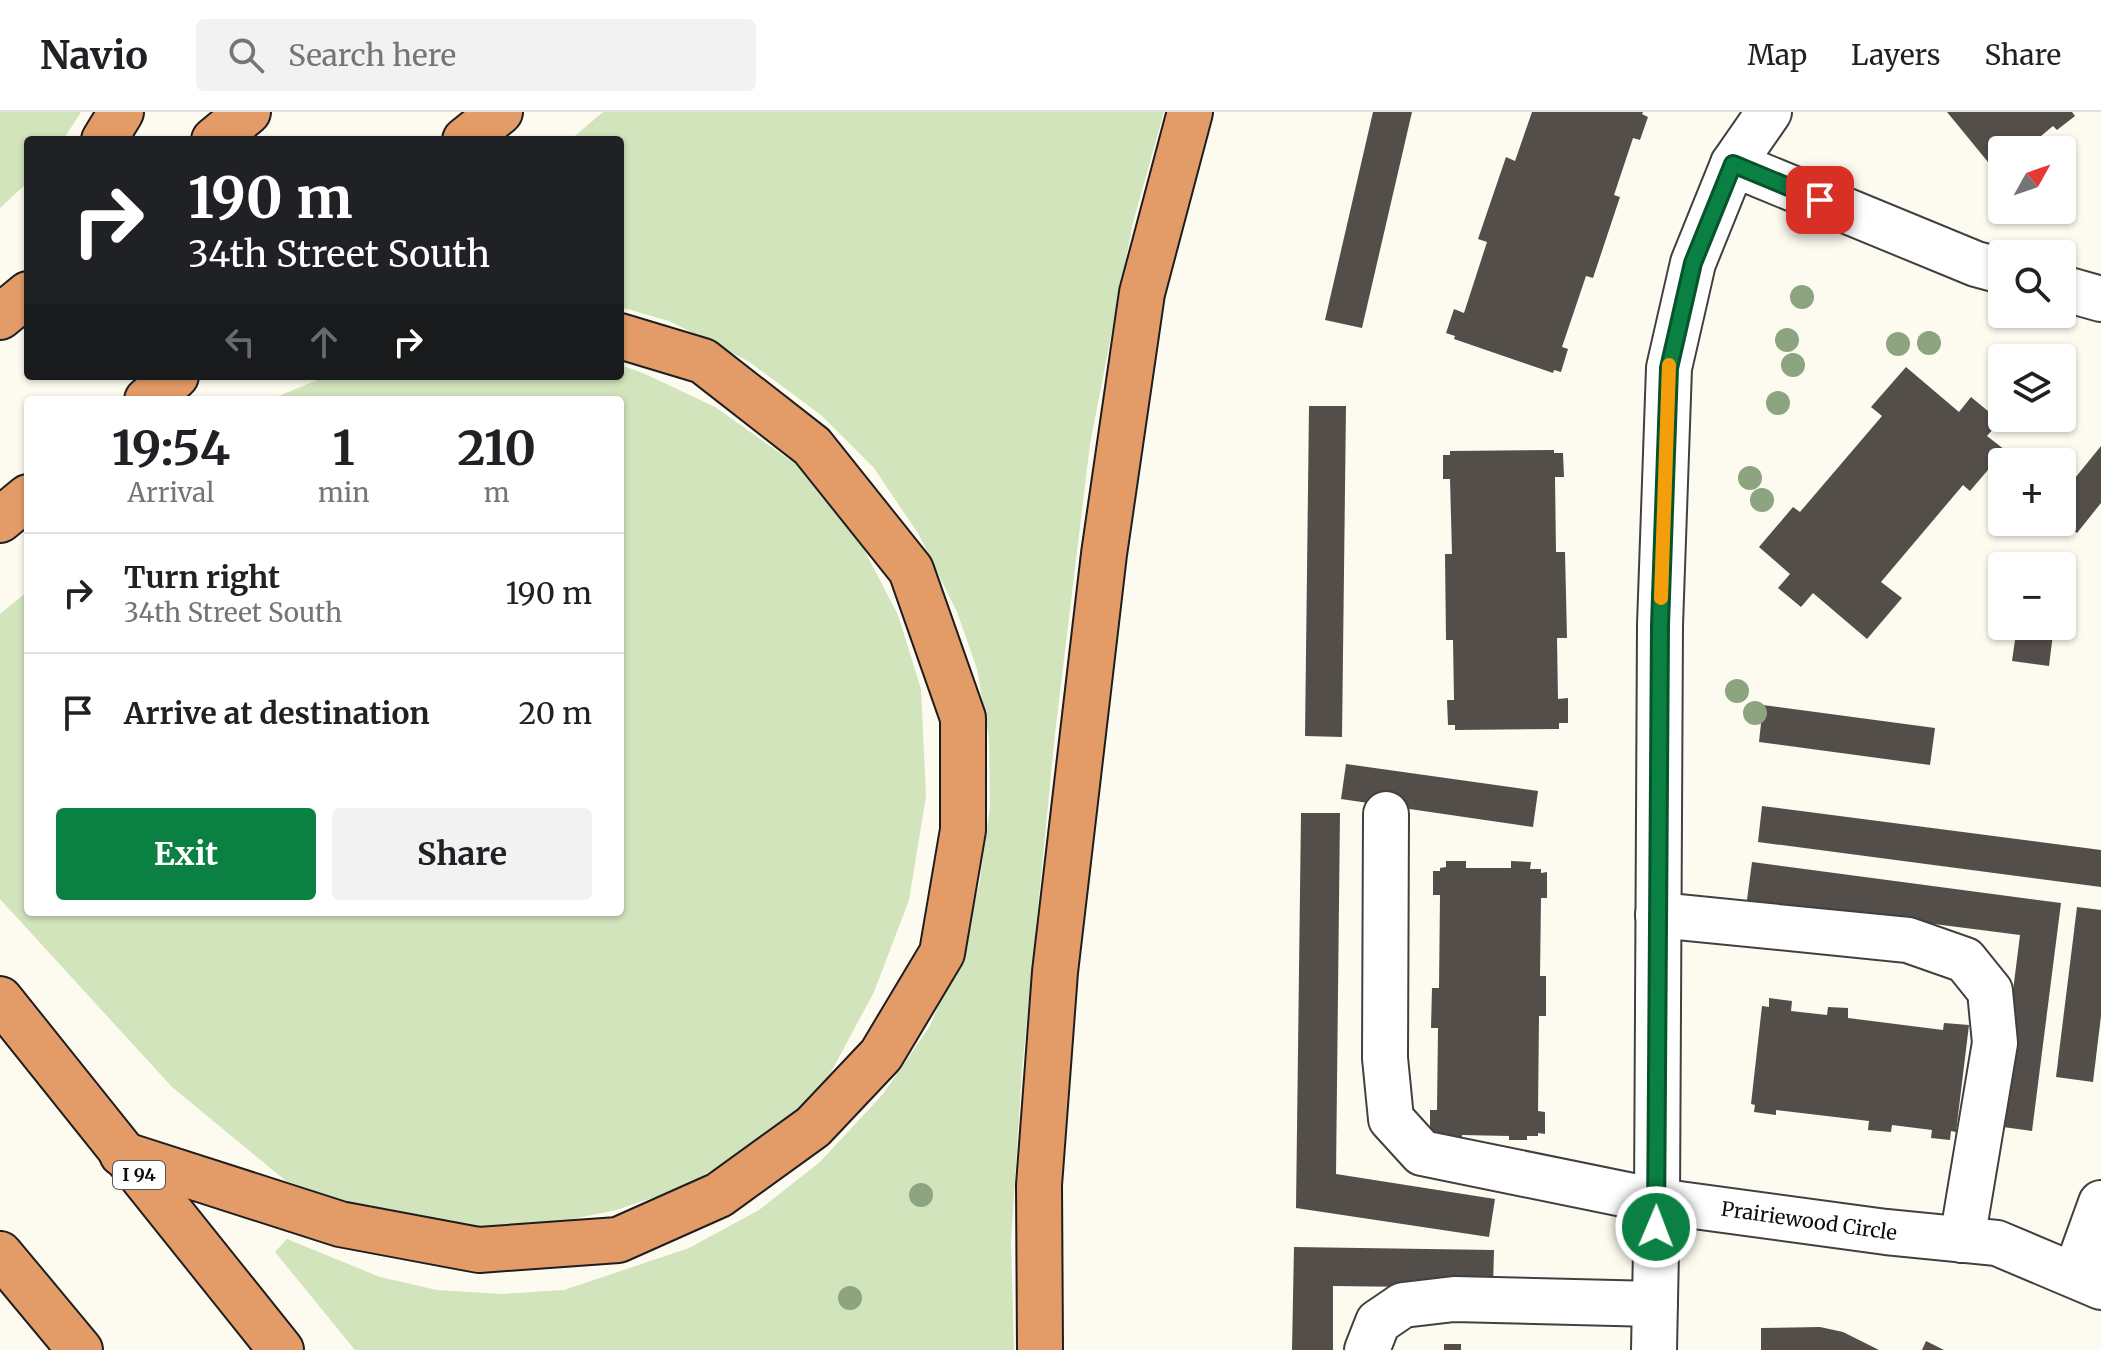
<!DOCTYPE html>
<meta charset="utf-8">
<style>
body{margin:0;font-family:Merriweather,serif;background:#f2f2f2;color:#202124;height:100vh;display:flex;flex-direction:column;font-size:30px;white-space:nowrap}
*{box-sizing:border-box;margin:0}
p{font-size:26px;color:#757577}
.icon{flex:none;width:44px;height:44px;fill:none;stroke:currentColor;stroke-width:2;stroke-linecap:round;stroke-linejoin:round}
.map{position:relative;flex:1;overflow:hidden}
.panel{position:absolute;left:24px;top:284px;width:600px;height:520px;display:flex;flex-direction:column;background:#fff;border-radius:8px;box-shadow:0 2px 6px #0004}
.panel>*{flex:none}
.top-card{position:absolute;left:24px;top:24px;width:600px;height:244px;border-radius:8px;box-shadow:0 2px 6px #0004;background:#202124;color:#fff;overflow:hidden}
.needle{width:52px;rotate:50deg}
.fabs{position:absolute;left:1988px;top:24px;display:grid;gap:16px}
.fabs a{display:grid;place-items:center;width:88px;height:88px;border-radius:8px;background:#fff;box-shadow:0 2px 6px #0004;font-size:40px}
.pin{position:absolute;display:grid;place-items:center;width:68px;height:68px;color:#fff;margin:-34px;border-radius:16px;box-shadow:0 4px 12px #0006}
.me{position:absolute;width:88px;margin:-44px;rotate:1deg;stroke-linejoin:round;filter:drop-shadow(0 0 6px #0008)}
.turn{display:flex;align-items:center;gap:28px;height:168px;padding:0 32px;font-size:36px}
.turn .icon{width:104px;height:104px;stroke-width:2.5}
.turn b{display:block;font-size:56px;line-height:68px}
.lanes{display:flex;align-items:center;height:76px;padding:0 32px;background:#0003;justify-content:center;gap:40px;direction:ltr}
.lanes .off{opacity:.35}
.eta{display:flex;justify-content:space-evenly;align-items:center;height:136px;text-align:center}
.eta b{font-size:48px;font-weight:700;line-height:56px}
.button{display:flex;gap:16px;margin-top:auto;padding:16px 32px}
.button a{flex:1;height:92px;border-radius:8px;background:#0b8043;color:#fff;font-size:32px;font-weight:700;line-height:92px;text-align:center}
.button a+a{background:#f2f2f2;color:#202124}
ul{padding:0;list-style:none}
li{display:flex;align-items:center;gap:24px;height:120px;padding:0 32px;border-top:2px solid #e0e0e0}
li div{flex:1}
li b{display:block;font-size:30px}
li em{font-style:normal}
header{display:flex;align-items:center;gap:48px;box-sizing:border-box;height:112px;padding:0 40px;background:#fff;border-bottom:2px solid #e0e0e0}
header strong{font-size:38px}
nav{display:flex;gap:44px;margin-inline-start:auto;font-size:28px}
.search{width:560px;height:72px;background:#f2f2f2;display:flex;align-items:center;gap:20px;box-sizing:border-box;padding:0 28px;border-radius:8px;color:#757577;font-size:30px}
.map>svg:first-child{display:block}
</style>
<header>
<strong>Navio</strong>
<div class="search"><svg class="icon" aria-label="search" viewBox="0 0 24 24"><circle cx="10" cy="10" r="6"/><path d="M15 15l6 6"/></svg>Search here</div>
<nav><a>Map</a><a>Layers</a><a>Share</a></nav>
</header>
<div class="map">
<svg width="2101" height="1238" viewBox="0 0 2101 1238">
<rect width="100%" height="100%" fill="#fdfaef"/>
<!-- green -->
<g fill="#d2e4bc">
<polygon points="0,0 81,0 63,28 28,28 28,70 0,96"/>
<polygon points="603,0 1164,0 1133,111 1090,332 1055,622 1022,958 1011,1130 1014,1238 355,1238 275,1140 287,1127 380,1165 437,1178 502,1182 564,1178 689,1136 759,1098 820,1050 883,982 930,914 961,837 979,774 990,695 989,626 977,557 957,500 919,423 874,356 821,303 748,249 669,209 620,195 620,28 570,28"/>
<polygon points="620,253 643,261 715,295 800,355 860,430 898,503 921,577 926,684 909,788 874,880 823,975 774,1019 685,1075 616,1098 516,1119 391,1107 286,1069 172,975 0,787 0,502 28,479 28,800 620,800 620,288 269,288 327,264 620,264"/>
</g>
<!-- building -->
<g fill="#544e4b">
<polygon points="1373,0 1412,0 1362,216 1325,208"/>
<polygon points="1532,0 1643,0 1642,2 1648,5 1640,28 1633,26 1614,83 1620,85 1593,166 1586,164 1562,235 1568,237 1561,260 1554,258 1553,261 1454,227 1455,224 1446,221 1454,197 1464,201 1487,130 1478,127 1506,45 1515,49"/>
<polygon points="1947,0 2072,0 2075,4 2057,18 2053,14 2024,38 2002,38 2002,62 2000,59 1997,61"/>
<polygon points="1906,255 1959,300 1971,285 2000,309 1987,324 2005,338 1970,379 1963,373 1881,470 1902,486 1867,527 1813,481 1801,495 1778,476 1790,462 1759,435 1793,395 1800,400 1882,304 1871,295"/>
<polygon points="1309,294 1346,294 1342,625 1305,624"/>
<polygon points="2101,334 2101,391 2077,421 2062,409 2062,382"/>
<polygon points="1554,338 1554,341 1563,341 1564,365 1555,365 1556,440 1565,440 1567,526 1557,526 1558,587 1568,586 1568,611 1559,611 1559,617 1455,618 1455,613 1448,613 1447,588 1454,588 1453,528 1446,528 1445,442 1452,442 1450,367 1443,367 1443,343 1450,343 1450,339"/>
<polygon points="2017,514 2054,514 2049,554 2012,549"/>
<polygon points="1763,593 1935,616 1930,653 1759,630"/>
<polygon points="1346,652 1538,679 1533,715 1341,687"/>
<polygon points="1762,694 2101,738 2101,775 1758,730"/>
<polygon points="1301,701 1340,701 1336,1062 1495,1087 1489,1125 1296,1096"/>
<polygon points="1446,749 1466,749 1466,756 1511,756 1511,749 1531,750 1530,757 1541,757 1541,761 1547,760 1547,786 1541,786 1540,864 1546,864 1546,904 1539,904 1538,999 1545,1000 1545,1022 1538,1021 1538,1024 1527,1024 1527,1028 1509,1028 1509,1024 1462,1023 1462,1027 1443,1027 1443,1023 1430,1020 1430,998 1437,998 1438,916 1431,916 1432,876 1439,876 1440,783 1433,783 1433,759 1440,759 1440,756 1446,755"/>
<polygon points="1752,750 2061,791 2032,1019 1996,1014 2020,823 1747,788"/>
<polygon points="2077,795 2101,798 2101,904 2093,970 2056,965"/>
<polygon points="1769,886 1792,889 1791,899 1827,903 1828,895 1848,896 1848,906 1943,918 1944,911 1969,913 1956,1020 1951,1019 1950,1028 1931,1026 1932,1018 1892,1013 1891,1020 1868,1018 1869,1009 1776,998 1776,1003 1754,1000 1755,993 1751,992 1762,894 1769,895"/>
<polygon points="1294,1135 1494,1138 1493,1176 1333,1174 1333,1238 1292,1238"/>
<polygon points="1820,1215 1843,1220 1879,1238 1761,1238 1761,1216"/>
<polygon points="1926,1229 1944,1238 1922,1238"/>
<rect x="1444" y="1232" width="17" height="6"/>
</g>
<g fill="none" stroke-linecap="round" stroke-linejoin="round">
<!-- minor casing -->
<g stroke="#404040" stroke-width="48">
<g id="minor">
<polyline points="1733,52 1976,152 2002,159"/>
<polyline points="2062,176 2101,187"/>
<polyline points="1386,702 1385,946 1391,1007 1422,1041 1657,1089 1886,1120 1997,1131 2101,1175"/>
<polyline points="1658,803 1908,828 1965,848 1990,879 1995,931 1962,1128"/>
<polyline points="2075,1163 2101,1091"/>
<polyline points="1367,1238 1378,1210 1403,1193 1454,1187 1655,1192"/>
<polyline points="1654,1238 1657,1089 1660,513 1669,256 1693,151 1733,52 1769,0"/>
</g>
</g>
<!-- highway casing -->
<g stroke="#1e1e1e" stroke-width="48">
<g id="highway">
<polyline points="104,28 121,0"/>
<polyline points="214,28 248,0"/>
<polyline points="465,28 500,0"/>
<polyline points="0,205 28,182"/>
<polyline points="147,288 176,264"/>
<polyline points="0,408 28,385"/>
<polyline points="0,887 281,1238"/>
<polyline points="122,1042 340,1112 479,1138 618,1128 719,1083 813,1015 881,943 942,841 963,718 963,606 911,458 812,334 703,249 620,224"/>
<polyline points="0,1142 80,1238"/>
<polyline points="1040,1238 1039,1073 1055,860 1104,442 1142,181 1190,0"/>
</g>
</g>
<!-- minor -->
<use href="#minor" stroke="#fff" stroke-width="44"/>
<!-- highway -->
<use href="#highway" stroke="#e39c67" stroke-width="44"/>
</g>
<!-- trees -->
<g fill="#8da480">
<circle cx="1802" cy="185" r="12"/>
<circle cx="1787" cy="228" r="12"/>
<circle cx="1929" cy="231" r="12"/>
<circle cx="1898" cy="232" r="12"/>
<circle cx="1793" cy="253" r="12"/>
<circle cx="1778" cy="291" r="12"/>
<circle cx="1750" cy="366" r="12"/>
<circle cx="1762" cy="388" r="12"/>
<circle cx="1737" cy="579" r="12"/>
<circle cx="1755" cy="601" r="12"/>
<circle cx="921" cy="1083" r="12"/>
<circle cx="850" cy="1186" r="12"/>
</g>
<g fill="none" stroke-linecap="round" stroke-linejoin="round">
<!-- route casing -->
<g stroke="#07532c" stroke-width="20">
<polyline id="route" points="1656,1115 1660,513 1669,256 1693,151 1733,52 1820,88"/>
</g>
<!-- route -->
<use href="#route" stroke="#0b8043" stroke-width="14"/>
<!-- slow -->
<polyline stroke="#f59e0b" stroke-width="14" points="1661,486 1669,253"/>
</g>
<g text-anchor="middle" stroke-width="8" stroke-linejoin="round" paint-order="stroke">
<!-- shield labels -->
<rect fill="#fff" stroke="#565656" stroke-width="2" x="113" y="1049" width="52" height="28" rx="6"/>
<g font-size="18" font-weight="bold" fill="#0d0d0d">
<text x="139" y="1069">I 94</text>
</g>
<!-- street labels -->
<g font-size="20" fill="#0d0d0d" stroke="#fff">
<text transform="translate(1809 1109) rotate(8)" y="7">Prairiewood Circle</text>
</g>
</g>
</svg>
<div class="fabs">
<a><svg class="needle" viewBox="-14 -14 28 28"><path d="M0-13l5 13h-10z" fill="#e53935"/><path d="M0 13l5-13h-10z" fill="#757577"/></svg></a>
<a><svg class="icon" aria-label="search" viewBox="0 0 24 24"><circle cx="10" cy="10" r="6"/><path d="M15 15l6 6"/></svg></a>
<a><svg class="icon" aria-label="layers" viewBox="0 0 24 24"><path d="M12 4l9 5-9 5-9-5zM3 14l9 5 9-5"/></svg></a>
<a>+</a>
<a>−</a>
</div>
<div class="pin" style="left:1820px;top:88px;background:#d93025"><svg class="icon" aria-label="arrive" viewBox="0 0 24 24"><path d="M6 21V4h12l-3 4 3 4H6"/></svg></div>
<svg class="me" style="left:1656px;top:1115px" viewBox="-20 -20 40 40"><circle r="17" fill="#0b8043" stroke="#fff" stroke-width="3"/><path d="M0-11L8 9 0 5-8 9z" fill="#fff"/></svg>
<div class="top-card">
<div class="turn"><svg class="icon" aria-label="right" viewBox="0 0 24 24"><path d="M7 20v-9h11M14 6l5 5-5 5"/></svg><div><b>190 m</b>34th Street South</div></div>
<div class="lanes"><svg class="icon off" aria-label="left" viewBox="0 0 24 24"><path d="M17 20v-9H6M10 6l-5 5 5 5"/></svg><svg class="icon off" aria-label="ahead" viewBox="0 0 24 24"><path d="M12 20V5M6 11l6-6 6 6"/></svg><svg class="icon" aria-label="right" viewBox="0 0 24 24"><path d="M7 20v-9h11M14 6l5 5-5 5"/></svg></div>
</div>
<section class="panel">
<div class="eta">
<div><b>19:54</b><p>Arrival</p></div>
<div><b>1</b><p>min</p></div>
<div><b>210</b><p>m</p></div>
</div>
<ul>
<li><svg class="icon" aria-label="right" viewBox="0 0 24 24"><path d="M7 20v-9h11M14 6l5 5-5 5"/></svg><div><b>Turn right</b><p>34th Street South</p></div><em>190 m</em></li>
<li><svg class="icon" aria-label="arrive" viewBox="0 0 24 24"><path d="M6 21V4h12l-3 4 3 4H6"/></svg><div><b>Arrive at destination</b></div><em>20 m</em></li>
</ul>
<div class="button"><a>Exit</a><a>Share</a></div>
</section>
</div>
